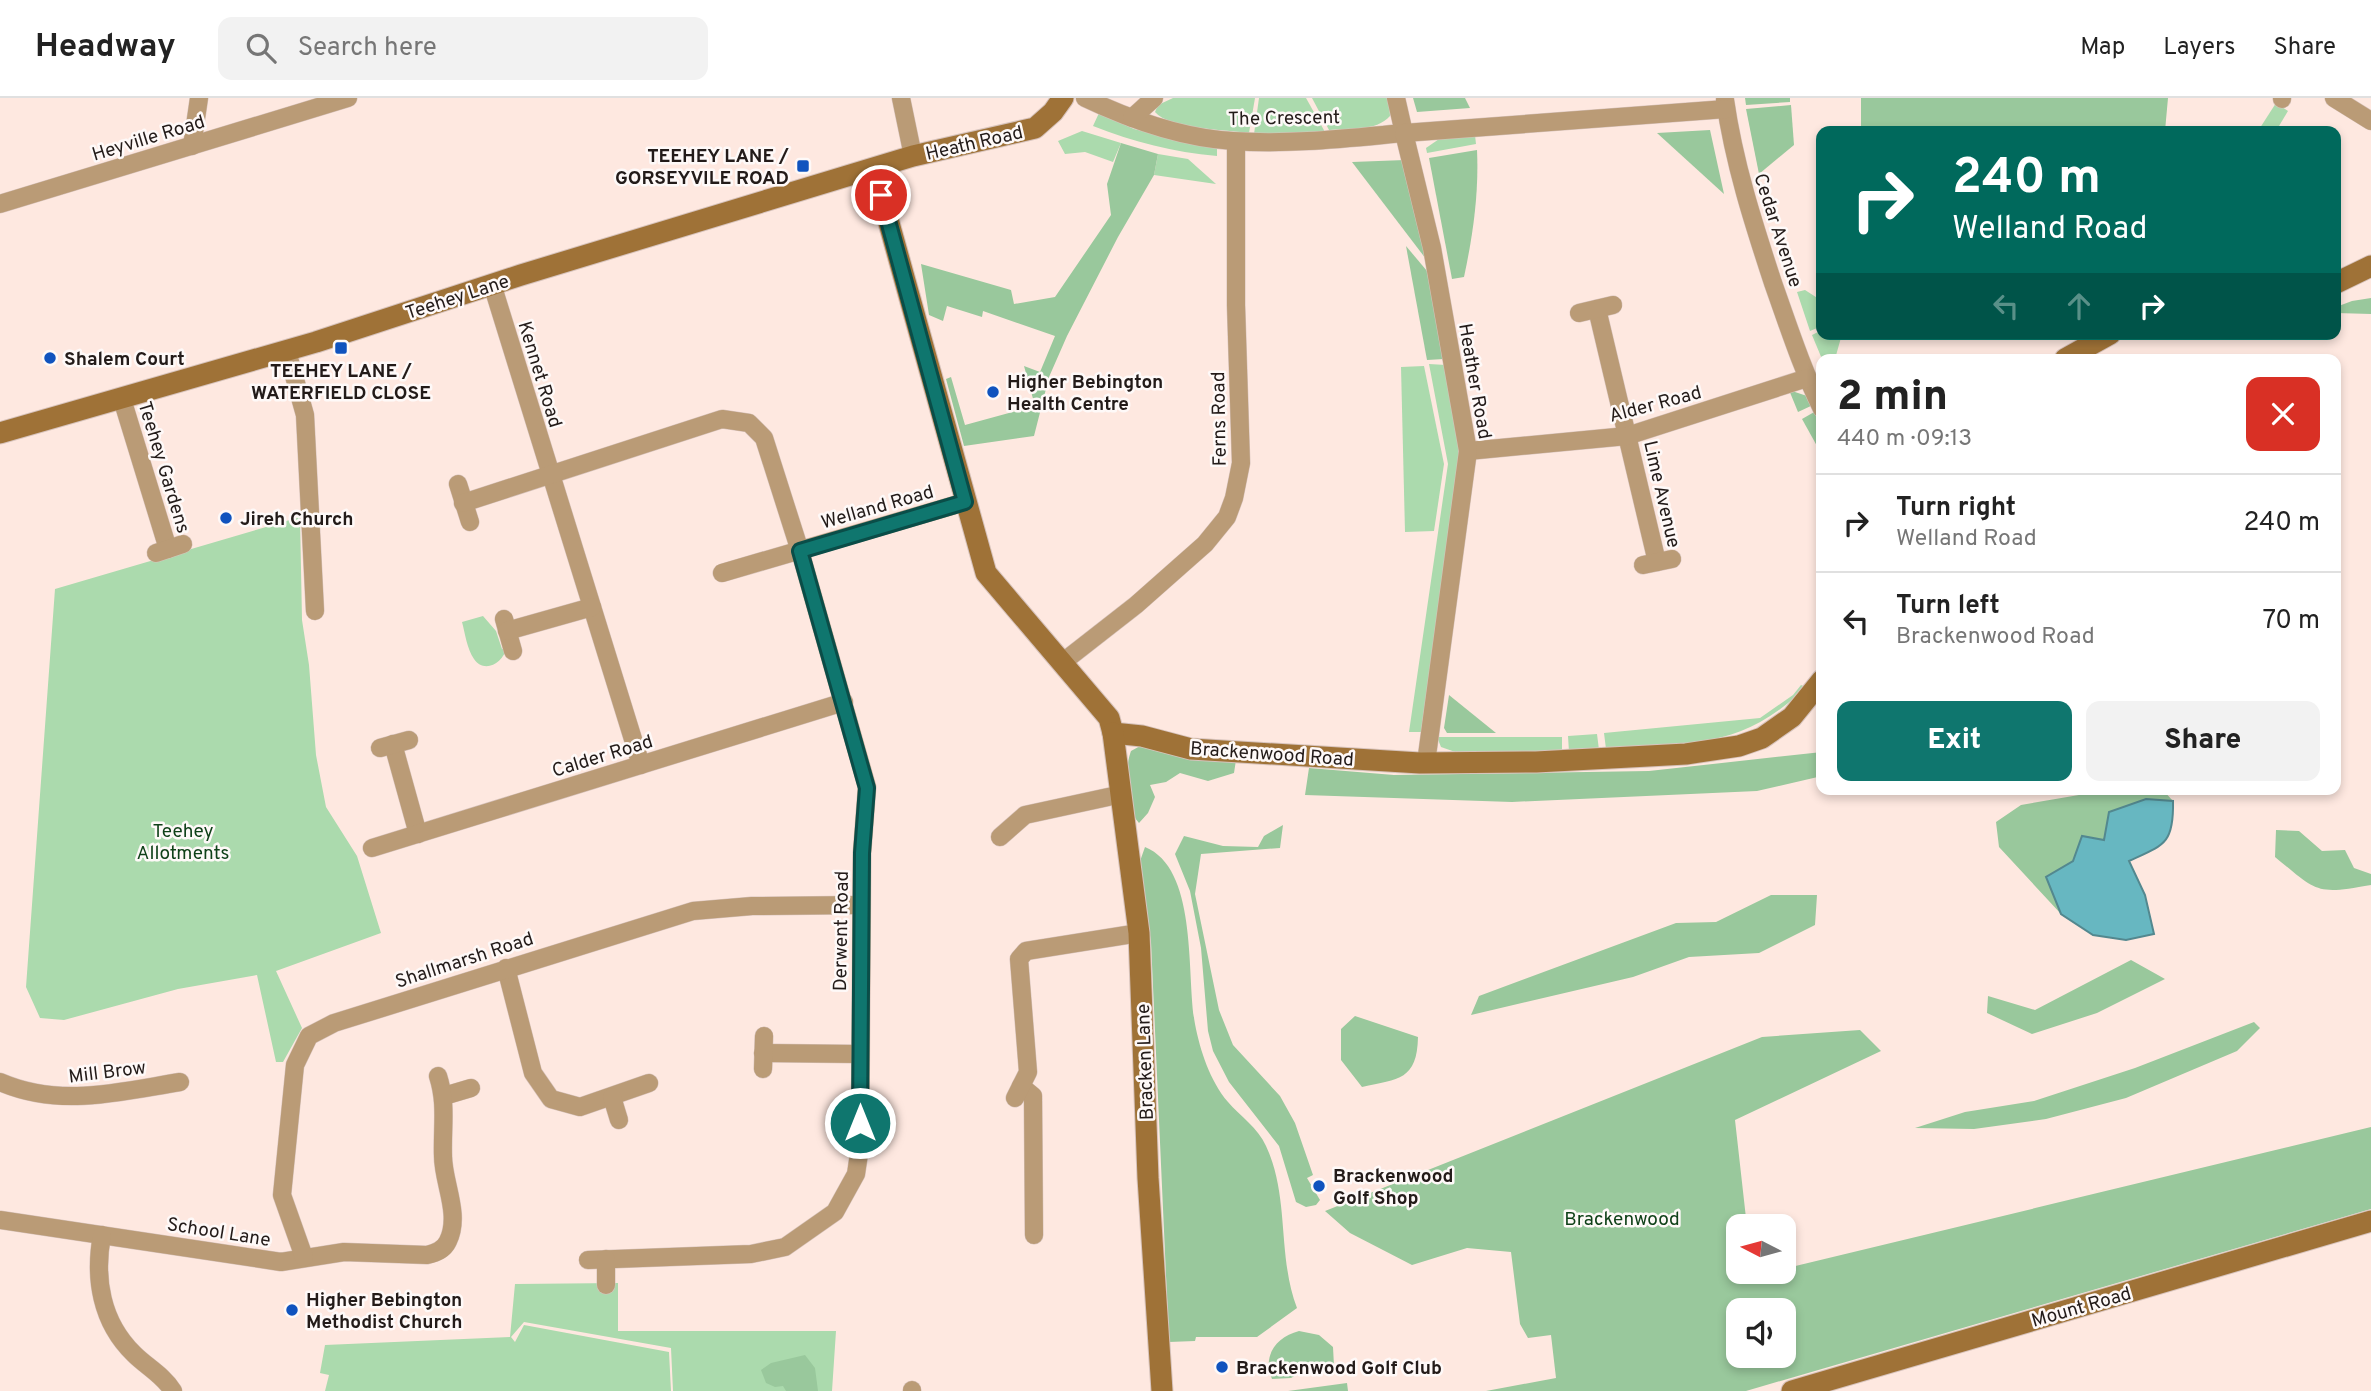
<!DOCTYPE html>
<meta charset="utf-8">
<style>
body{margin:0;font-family:Overpass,sans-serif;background:#f2f2f2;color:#222;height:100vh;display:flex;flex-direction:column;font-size:26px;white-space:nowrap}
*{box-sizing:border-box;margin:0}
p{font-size:23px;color:#767676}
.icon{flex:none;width:38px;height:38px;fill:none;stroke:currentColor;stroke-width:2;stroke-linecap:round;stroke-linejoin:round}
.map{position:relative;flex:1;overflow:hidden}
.details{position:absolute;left:1816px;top:256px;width:525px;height:441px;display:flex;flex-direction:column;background:#fff;border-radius:14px;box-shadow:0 4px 10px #0003}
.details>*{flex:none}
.top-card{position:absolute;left:1816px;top:28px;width:525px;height:214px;border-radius:14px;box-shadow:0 4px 10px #0003;background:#00695c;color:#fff;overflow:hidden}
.needle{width:46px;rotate:276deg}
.controls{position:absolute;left:1726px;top:1116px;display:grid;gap:14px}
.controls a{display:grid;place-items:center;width:70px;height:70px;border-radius:14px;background:#fff;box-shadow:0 4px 10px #0003;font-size:35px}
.pin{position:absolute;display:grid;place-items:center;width:60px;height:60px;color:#fff;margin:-30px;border:4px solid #fff;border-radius:50%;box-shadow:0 2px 7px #0007}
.me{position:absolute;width:77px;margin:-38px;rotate:0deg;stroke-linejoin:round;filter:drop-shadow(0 0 5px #0008)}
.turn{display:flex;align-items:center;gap:24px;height:147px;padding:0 21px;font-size:32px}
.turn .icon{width:91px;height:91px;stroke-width:2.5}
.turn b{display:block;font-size:49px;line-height:60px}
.lanes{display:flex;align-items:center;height:66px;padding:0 21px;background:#0003;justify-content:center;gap:35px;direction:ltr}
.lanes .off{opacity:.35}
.round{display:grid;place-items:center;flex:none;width:74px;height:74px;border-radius:14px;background:#f2f2f2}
.overview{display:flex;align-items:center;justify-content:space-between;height:119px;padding:0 21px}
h1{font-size:42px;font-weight:800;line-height:52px}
.primary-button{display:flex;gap:14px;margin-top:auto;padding:14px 21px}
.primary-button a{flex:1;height:80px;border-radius:14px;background:#0f766e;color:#fff;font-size:28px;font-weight:800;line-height:80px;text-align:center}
.primary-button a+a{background:#f2f2f2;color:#222}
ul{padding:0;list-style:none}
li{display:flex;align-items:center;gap:21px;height:98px;padding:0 21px;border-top:2px solid #e0e0e0}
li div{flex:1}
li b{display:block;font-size:26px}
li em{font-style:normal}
header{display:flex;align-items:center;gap:42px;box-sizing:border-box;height:98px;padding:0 35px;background:#fff;border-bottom:2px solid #e0e0e0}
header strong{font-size:33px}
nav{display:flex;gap:38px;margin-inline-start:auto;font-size:24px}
.search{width:490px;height:63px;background:#f2f2f2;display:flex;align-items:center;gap:18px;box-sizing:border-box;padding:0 24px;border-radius:14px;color:#767676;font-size:26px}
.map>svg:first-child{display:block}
</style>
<header>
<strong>Headway</strong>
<div class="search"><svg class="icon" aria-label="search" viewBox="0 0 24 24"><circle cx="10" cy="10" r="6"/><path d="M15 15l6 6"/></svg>Search here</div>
<nav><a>Map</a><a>Layers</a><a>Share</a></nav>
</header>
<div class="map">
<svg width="2371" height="1293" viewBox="0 0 2371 1293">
<rect width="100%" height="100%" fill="#fee8e0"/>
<!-- green -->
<g fill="#abdaad">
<path d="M1173 0H1255L1249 35C1228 32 1169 31 1155 14L1158 7Z"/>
<polygon points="1259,0 1306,0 1325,34 1254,36"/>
<path d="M1312 0H1389L1390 18C1376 34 1348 30 1329 32Z"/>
<polygon points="2276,5 2288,13 2276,33 2258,33"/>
<path d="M1099 15 1134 31 1217 50V58C1173 54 1134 44 1093 28Z"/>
<polygon points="1082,33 1121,45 1113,64 1085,54 1065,56 1058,43"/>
<polygon points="1475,37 1476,46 1427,55 1426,50 1442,39"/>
<polygon points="1158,56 1188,61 1216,86 1154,77"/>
<polygon points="1805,192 1822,203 1822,228 1810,233 1797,194"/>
<polygon points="1822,232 1822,236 1842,236 1835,261 1822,261 1812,237"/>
<polygon points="1429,266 1446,267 1461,345 1421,634 1409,634 1448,366"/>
<polygon points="1424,268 1444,366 1434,433 1405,434 1401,269"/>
<polygon points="300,419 302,522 309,567 316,657 326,709 357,758 381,835 276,873 302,930 283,964 276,964 257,877 178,891 64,922 40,920 26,889 55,491"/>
<path d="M483 518 496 533 502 551 506 550C504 565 484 576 474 561 467 551 465 535 462 524Z"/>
<path d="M1801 587 1806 589C1742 652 1689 645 1606 651L1604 635 1760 620 1793 597Z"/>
<polygon points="1597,636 1599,652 1569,654 1568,638"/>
<polygon points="1437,639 1562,639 1562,655 1461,656 1441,649"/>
<polygon points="618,1185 618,1233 836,1233 832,1293 673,1293 671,1250 524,1224 511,1239 515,1244 524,1227 669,1254 671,1293 325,1293 329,1277 320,1275 325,1247 510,1239 515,1186"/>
</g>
<!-- forest -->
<g fill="#99c89c" fill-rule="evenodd">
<polygon points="1413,0 1465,0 1470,10 1417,14"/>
<polygon points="1745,0 1790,0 1790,4 1746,7"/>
<polygon points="1861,0 2168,0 2165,33 1861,33"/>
<polygon points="1791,7 1794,47 1759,76 1746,11"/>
<polygon points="1710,32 1724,96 1657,35"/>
<polygon points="1121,45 1158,56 1154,77 1118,139 1067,238 1049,279 1034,338 964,348 946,281 951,279 965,327 1035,308 1024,268 1040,274 1055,238 983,213 982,219 947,208 943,223 929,217 921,166 1011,192 1014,206 1055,199 1111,117 1107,86"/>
<path d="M1477 52C1479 95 1473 137 1464 179L1452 181 1429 60Z"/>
<polygon points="1405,62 1426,161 1352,64"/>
<polygon points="1406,148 1427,173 1444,261 1427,262"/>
<polygon points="2371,200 2371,216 2336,215 2336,209 2352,203"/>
<polygon points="1789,292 1807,298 1813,307 1798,314"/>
<polygon points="1816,313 1822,322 1822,357 1802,321"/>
<polygon points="1449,597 1496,635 1447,635 1444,630"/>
<path d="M1142 647 1236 662 1234 675 1208 683 1180 675 1166 684 1150 687 1155 699 1148 715 1139 725C1125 710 1124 672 1131 653Z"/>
<polygon points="1822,654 1822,678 1757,693 1512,704 1305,697 1309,670 1394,677 1649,673"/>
<polygon points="2114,691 2162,691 2173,703 2146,701 2110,714 2104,742 2082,739 2073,763 2046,779 2061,816 1999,749 1996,724 2021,707"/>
<polygon points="1283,727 1280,750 1201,756 1195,796 1219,912 1233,947 1280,998 1295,1025 1313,1077 1307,1080 1320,1102 1316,1107 1306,1109 1296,1104 1279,1048 1229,984 1213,953 1208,933 1201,850 1190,793 1175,756 1184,738 1223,748 1258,749 1264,738"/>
<path d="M2276 732 2299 733 2322 753 2345 752 2354 770 2371 776V787C2315 797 2318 794 2275 759Z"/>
<path d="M1145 749C1199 771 1186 879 1195 926 1200 952 1210 983 1228 1004 1240 1018 1258 1030 1266 1048 1290 1099 1277 1158 1297 1210L1257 1239H1196L1195 1243 1169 1244 1151 844 1139 766Z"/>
<polygon points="1771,797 1817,797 1815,827 1759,855 1689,859 1633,879 1471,917 1479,898 1676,825 1716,824"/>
<polygon points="2131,862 2165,881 2097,915 2032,936 1987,915 1988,898 2035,912"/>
<path d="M1355 918 1418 939C1417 982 1399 981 1362 989L1341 962V931Z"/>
<polygon points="2254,924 2260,930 2237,953 2126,1000 2046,1021 1974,1031 1915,1030 1965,1014 2034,1003 2135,970"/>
<path d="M1860 932 1881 953 1735 1022 1747 1129H1738V1174H1753L1754 1178 1783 1174V1171L2371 1029V1111L1746 1293H1486L1556 1280 1551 1237 1528 1240 1520 1226 1511 1154 1467 1150 1412 1167 1350 1135 1325 1113 1762 939ZM1738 1213H1783V1258H1738Z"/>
<path d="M1299 1233 1319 1237 1333 1249 1334 1268 1310 1269 1291 1280 1272 1281C1262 1258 1276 1239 1299 1233Z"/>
<polygon points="805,1257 815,1270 818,1293 786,1293 783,1288 775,1289 766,1285 761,1272 771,1265"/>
<polygon points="1347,1285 1348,1293 1288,1293"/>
</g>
<!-- water -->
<path fill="#67b7c1" stroke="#53888f" stroke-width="2" d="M2146 701 2173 703C2174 746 2164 747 2129 763L2145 797 2154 836 2126 842 2093 837 2061 816 2046 779 2073 763 2082 738 2104 742 2109 714Z"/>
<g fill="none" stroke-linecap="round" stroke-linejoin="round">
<!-- street casing -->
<g stroke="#d7c3bc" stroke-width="19">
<g id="street">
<polyline points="901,0 913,58"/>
<path d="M1085 0C1131 22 1181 40 1233 43 1289 47 1349 40 1404 35L1396 0"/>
<polyline points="2334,0 2371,23"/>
<polyline points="2282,1 2282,0"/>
<path d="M1725 2C1734 65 1753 124 1773 185 1788 227 1802 271 1822 311"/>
<polyline points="1132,20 1154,0"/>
<polyline points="192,48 199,0"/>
<polyline points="0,106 348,0"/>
<polyline points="492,186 641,667"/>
<polyline points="1597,211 1657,464"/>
<polyline points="1579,215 1613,207"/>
<polyline points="287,253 305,317 315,513"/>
<polyline points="122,301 168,451"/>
<polyline points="1468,353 1627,338 1807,280"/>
<polyline points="458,386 470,424"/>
<polyline points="463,405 722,321 749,325 764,340 800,453 867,689 862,755 860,1049 856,1076 835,1114 785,1149 751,1156 588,1162"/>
<polyline points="156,455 183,446"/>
<polyline points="1643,467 1672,461"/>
<polyline points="722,475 965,404"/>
<polyline points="504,521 513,553"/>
<polyline points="507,533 592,509"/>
<polyline points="1063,564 1136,507 1205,446 1227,419 1234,400 1241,365 1236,207 1236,44"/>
<polyline points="393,646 418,736"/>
<polyline points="380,650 409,642"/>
<polyline points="1426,665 1468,353 1432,150 1404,35 1726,11"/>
<polyline points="1000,739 1025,717 1122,696"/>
<polyline points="372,750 844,604"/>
<polyline points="506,870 533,975 551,1001 580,1009 649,985"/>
<polyline points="763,955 860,956"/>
<polyline points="763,971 764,938"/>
<path d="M0 984C60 1010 118 994 180 984"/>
<polyline points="1021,988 1033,998 1034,1137"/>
<polyline points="444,998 471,990"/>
<polyline points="612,999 619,1022"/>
<polyline points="1015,1000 1028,974 1019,861 1026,853 1139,835"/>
<path d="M0 1122 281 1164 344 1154 427 1157C436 1155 444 1152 448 1143 461 1116 443 1085 443 1058 442 1029 447 1006 438 978"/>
<path d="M102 1137C94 1180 101 1224 134 1256 147 1269 163 1277 173 1293"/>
<polyline points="304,1159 282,1097 295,967 309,938 334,925 693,813 752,808 861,807"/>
<polyline points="606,1187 606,1161"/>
<polyline points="912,1293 912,1292"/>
</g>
</g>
<!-- secondary casing -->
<g stroke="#d7c3bc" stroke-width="23">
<g id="secondary">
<polyline points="874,71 986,475 1109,620 1113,635 1142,638 1191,651 1420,665 1536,664 1686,656 1739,648 1762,640 1792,619 1822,582"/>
<polyline points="2336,185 2371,168"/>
<polyline points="2065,261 2110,236"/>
<polyline points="0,335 316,244 521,177 913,58 1035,30 1053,14 1063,0"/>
<polyline points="1113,635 1139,835 1148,1080 1162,1293"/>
<polyline points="1792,1293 2371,1123"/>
</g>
</g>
<!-- street -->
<use href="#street" stroke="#ba9b76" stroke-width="18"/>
<!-- secondary -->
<use href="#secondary" stroke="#9f7237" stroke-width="21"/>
</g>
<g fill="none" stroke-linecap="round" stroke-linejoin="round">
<!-- route casing -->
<g stroke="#0a4d48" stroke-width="18">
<polyline id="route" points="860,1025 862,755 867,690 800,453 965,404 881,97"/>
</g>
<!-- route -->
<use href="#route" stroke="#0f766e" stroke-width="12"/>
</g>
<!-- markers -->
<g fill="#1053be" stroke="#fef9f8" stroke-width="2.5">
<rect x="796" y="61" width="14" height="14" rx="3.5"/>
<rect x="334" y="243" width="14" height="14" rx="3.5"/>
<circle cx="50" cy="260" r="7"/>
<circle cx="993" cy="294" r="7"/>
<circle cx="226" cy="420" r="7"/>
<circle cx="1319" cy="1088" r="7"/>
<circle cx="292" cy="1212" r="7"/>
<circle cx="1222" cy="1269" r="7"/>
</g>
<g text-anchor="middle" stroke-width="5" stroke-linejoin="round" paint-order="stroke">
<!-- street labels -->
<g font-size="19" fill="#231b19" stroke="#fef9f8">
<text transform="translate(1284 19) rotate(-1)" y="7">The Crescent</text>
<text transform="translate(148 39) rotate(-17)" y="7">Heyville Road</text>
<text transform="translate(974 44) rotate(-13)" y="7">Heath Road</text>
<text transform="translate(1779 132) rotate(72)" y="7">Cedar Avenue</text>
<text transform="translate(457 198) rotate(-18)" y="7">Teehey Lane</text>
<text transform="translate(541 276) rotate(73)" y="7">Kennet Road</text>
<text transform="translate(1476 283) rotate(80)" y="7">Heather Road</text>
<text transform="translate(1655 305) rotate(-15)" y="7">Alder Road</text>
<text transform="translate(1218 321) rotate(-91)" y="7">Ferns Road</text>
<text transform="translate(165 369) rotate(73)" y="7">Teehey Gardens</text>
<text transform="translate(1663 396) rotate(77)" y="7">Lime Avenue</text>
<text transform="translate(877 408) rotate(-16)" y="7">Welland Road</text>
<text transform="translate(1272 655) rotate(4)" y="7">Brackenwood Road</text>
<text transform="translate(602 657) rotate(-17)" y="7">Calder Road</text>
<text transform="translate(840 833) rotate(-89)" y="7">Derwent Road</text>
<text transform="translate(464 861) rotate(-18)" y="7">Shallmarsh Road</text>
<text transform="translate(1144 964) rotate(-92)" y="7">Bracken Lane</text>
<text transform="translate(107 973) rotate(-7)" y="7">Mill Brow</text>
<text transform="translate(219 1133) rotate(9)" y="7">School Lane</text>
<text transform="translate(2081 1208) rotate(-16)" y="7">Mount Road</text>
</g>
<!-- poi labels -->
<g font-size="19" font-weight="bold" fill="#231b19" stroke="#fef9f8" text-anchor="start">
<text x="789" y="64" text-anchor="end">TEEHEY LANE /<tspan x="789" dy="22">GORSEYVILE ROAD</tspan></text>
<text x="64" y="267">Shalem Court</text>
<text x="341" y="279" text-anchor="middle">TEEHEY LANE /<tspan x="341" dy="22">WATERFIELD CLOSE</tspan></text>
<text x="1007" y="290">Higher Bebington<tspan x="1007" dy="22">Health Centre</tspan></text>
<text x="240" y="427">Jireh Church</text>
<text x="1333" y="1084">Brackenwood<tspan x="1333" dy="22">Golf Shop</tspan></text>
<text x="306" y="1208">Higher Bebington<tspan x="306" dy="22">Methodist Church</tspan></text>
<text x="1236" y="1276">Brackenwood Golf Club</text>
</g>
<!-- park labels -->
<g font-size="19" fill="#0f4118" stroke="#fef9f8">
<text x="183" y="739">Teehey<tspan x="183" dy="22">Allotments</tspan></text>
<text x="1622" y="1127">Brackenwood</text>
</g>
</g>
</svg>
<div class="controls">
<a><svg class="needle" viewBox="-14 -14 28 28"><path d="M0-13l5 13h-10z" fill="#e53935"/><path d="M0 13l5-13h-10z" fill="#767676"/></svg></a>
<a><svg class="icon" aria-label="sound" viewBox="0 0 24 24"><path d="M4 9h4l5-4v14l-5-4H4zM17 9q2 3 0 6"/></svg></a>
</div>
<div class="pin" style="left:881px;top:97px;background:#d93025"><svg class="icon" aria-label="arrive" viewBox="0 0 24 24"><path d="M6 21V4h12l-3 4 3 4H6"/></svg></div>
<svg class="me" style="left:860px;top:1025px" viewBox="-20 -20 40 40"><circle r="17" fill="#0f766e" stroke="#fff" stroke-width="3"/><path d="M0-11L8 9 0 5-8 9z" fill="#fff"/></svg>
<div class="top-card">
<div class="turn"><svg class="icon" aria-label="right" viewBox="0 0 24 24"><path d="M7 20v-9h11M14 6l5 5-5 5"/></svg><div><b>240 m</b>Welland Road</div></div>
<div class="lanes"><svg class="icon off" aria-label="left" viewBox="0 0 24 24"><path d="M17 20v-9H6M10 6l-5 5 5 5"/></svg><svg class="icon off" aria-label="ahead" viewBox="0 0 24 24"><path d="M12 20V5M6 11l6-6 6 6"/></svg><svg class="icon" aria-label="right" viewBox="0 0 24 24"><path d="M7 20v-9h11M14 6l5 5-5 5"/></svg></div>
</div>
<section class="details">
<div class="overview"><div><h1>2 min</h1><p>440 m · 09:13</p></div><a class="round" style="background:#d93025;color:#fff"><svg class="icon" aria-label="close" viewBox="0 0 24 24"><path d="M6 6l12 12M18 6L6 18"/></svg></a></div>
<ul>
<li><svg class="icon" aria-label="right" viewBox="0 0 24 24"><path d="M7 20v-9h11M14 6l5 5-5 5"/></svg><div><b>Turn right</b><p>Welland Road</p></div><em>240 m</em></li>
<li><svg class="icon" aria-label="left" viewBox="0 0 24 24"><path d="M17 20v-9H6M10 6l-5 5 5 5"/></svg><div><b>Turn left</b><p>Brackenwood Road</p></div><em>70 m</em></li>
</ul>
<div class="primary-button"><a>Exit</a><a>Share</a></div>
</section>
</div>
